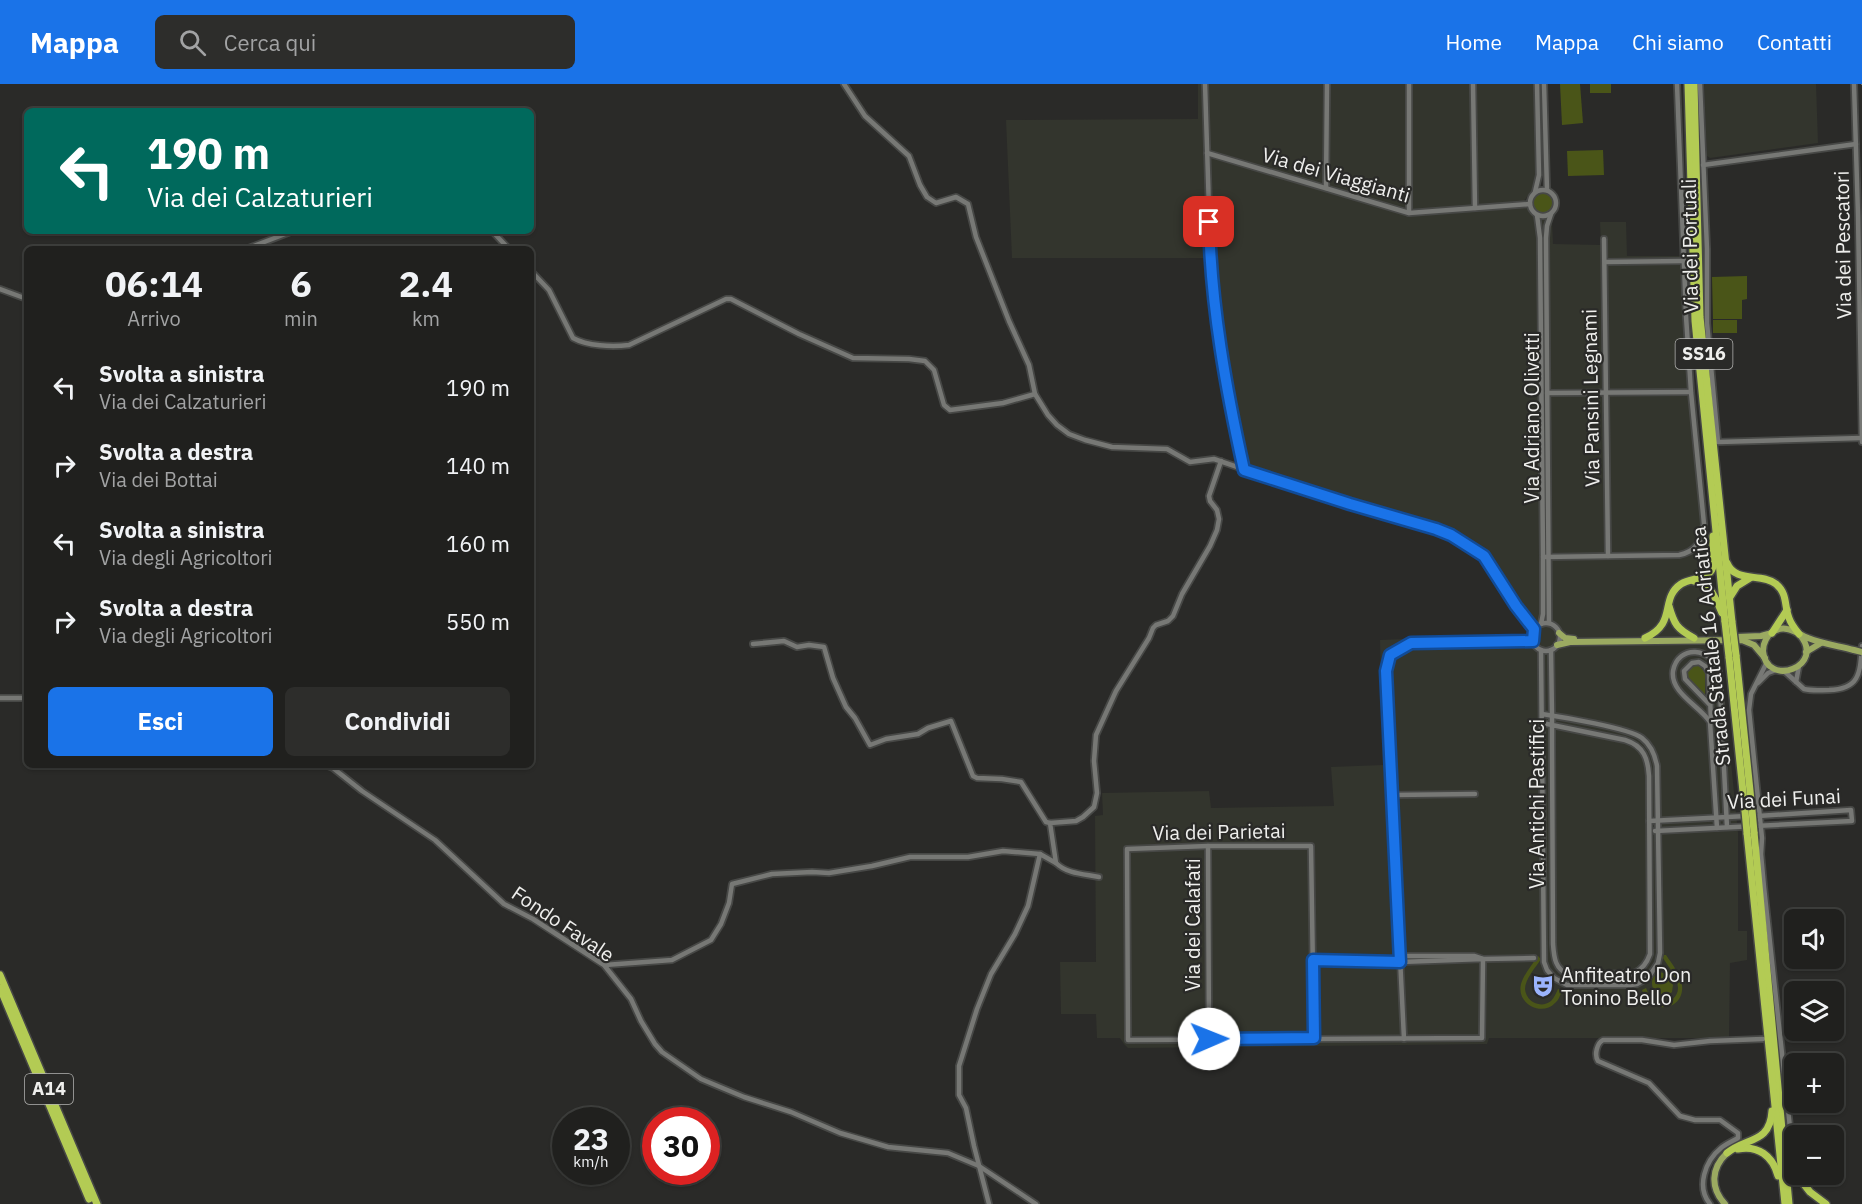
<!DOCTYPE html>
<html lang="it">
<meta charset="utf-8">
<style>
body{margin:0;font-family:"IBM Plex Sans",sans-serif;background:#2d2d2b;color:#f1f3f6;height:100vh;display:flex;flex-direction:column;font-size:22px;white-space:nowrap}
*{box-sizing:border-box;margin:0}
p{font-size:20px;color:#a2a3a4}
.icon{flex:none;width:33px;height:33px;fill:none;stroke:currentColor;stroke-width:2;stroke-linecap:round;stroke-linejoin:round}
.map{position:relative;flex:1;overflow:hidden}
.details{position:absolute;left:24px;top:162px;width:510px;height:522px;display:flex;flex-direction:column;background:#20201e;border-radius:9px;box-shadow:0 2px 4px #0004,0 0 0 2px #3d3e3c}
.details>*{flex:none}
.banner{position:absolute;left:24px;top:24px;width:510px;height:126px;border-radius:9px;box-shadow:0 2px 4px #0004,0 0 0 2px #3d3e3c;background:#00695c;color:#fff;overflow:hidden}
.controls{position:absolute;left:1784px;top:825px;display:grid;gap:12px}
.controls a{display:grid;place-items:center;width:60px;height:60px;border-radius:9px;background:#20201e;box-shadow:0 2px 4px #0004,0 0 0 2px #3d3e3c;font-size:30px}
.speed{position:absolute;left:552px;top:1023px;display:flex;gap:12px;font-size:30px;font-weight:700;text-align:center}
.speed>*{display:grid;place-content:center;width:78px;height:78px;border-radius:50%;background:#20201e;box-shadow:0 2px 4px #0004,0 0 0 2px #3d3e3c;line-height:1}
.speed small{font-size:15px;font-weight:400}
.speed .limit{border:9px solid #d22;background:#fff;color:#111}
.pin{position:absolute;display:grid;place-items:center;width:51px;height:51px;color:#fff;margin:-26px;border-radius:12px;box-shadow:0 3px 9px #0006}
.me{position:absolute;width:66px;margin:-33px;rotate:89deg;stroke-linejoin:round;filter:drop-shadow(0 0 4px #0008)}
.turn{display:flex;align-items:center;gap:21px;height:126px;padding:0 24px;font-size:27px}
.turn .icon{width:78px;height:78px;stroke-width:2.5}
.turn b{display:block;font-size:42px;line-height:51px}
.eta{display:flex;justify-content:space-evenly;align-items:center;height:102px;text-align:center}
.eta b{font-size:36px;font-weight:700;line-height:42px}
.cta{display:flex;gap:12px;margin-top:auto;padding:12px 24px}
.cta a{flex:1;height:69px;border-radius:9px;background:#1a73e8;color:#fff;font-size:24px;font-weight:700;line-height:69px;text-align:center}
.cta a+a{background:#2d2d2b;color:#f1f3f6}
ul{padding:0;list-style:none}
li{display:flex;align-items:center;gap:18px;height:78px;padding:0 24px}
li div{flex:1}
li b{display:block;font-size:22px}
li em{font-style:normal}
header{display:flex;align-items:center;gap:36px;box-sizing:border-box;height:84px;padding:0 30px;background:#1a73e8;color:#fff}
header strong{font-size:28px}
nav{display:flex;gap:33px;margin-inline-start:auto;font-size:21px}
.search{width:420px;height:54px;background:#2d2d2b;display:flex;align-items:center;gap:15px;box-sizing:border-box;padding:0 21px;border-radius:9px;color:#a2a3a4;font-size:22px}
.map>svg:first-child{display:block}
</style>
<header>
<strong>Mappa</strong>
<div class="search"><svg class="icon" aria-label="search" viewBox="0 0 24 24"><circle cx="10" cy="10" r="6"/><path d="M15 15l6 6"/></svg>Cerca qui</div>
<nav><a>Home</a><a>Mappa</a><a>Chi siamo</a><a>Contatti</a></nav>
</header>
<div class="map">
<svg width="1862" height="1120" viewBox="0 0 1862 1120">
<rect width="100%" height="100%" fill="#2a2a28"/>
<!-- built -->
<g fill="#33352d">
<polygon points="1198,0 1536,0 1537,92 1534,103 1524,117 1536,135 1552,137 1553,160 1601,161 1600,138 1626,138 1627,172 1681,172 1738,749 1738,847 1747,847 1747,876 1730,879 1729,954 1489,954 1487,960 1128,964 1124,960 1120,954 1097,954 1096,930 1061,930 1060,878 1096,878 1095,732 1103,731 1102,709 1209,707 1211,724 1334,722 1331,683 1383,681 1380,556 1530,550 1482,476 1446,452 1241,388 1204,174 1012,174 1006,36 1198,35"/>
<polygon points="1704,0 1816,0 1818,59 1710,74 1707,72"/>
</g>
<!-- green -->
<g fill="#4a5518">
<polygon points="1560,0 1580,0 1583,39 1562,41"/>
<rect x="1590" y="0" width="21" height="9"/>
<polygon points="1603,66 1604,91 1568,92 1567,67"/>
<circle cx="1543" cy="119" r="11"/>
<polygon points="1747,192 1747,215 1742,216 1742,235 1713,235 1712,193"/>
<rect x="1713" y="236" width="24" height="13"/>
<polygon points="1694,582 1699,582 1705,588 1705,611 1688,593 1688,588"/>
<path d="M1664 871H1666C1672 880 1681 891 1682 901 1685 927 1649 932 1642 906L1646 904C1648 908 1649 913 1653 916 1663 924 1678 916 1678 904 1678 894 1668 882 1663 874Z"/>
<path d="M1538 872 1541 875C1536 883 1525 895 1525 905 1526 918 1541 925 1551 917 1554 914 1556 909 1558 905L1562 907C1560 911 1559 916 1555 919 1542 933 1516 920 1521 900 1524 890 1532 881 1538 872Z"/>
<path d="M1660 888 1666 890 1673 901 1672 908 1666 913 1656 911C1651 903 1649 892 1660 888Z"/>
</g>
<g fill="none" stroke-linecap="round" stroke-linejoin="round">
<!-- minor casing -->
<g stroke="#474846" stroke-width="8">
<g id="minor">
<polyline points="844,0 865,32 909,72 920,101 927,113 936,119 956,113 968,120 976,153 1009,237 1029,281 1035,310"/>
<polyline points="1205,0 1211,188 1224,288 1244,386"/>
<polyline points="1409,0 1409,129"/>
<polyline points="1473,0 1475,124"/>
<polyline points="1544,0 1547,106"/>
<polyline points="1700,0 1707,165 1707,239 1718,358 1862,354"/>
<polyline points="1854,0 1858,131 1862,358"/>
<polyline points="1207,69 1409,129 1530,120"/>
<polyline points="1703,81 1856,60"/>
<polyline points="1326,104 1327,0"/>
<circle cx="1543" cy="119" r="13"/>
<polyline points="1535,108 1539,91 1537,0"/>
<polyline points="1537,131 1540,154 1543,473 1543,530 1541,540"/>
<polyline points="492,147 509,165"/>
<polyline points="1604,155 1608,472"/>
<polyline points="246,165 293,147"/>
<polyline points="1605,178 1684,177"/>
<path d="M531 187 549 206 573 254C587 262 612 263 629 261L726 215H731L799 250 853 274 909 275 925 277 934 286 944 321 950 326 1003 319 1035 310 1048 331 1057 341 1069 350 1085 356 1112 363 1167 365 1190 378 1214 375 1305 406 1436 445 1451 451 1484 472 1516 522 1534 545"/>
<polyline points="0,205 27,215"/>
<polyline points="1547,309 1691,308"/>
<path d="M1543 473 1679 471C1695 468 1703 457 1704 440L1691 308 1686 232 1677 0"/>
<polyline points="1549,539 1546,154 1547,142 1551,130"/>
<circle cx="1546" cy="553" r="14"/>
<polyline points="753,560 784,557 797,563 809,561 824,563 833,594 846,623 855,634 870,661 886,655 918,650 928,644 951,637 973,692 977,694 1002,695 1021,698 1046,738 1050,739"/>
<path d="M1541 566 1544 878 1547 886 1554 894 1567 901H1631L1637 900 1648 894 1658 879 1660 869 1657 682C1655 671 1651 661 1642 654 1629 644 1562 633 1542 630"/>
<polyline points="1767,578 1751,610 1749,626 1762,754 1761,770 1764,803 1792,1062"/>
<path d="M1784 587 1804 605C1812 607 1820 606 1829 606 1860 605 1860 589 1862 562"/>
<polyline points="1796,598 1799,582"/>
<polyline points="1758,599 1768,589 1776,586"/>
<polyline points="0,614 27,614"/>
<polyline points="1710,621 1685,595 1684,587 1692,579 1699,578 1705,582 1709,589 1711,637"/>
<path d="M1542 639 1552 641 1625 656C1644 662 1648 675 1649 692L1650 870C1647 879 1643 885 1634 889L1569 891C1555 885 1554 874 1553 860L1552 657V631L1551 566"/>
<polyline points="326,681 333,684 362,707 435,756 504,820 533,835 604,881 631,915 641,937 655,960 662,968 701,995 744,1013 791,1028 840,1049 888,1063 948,1069 979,1082 1036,1120"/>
<polyline points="1392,711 1475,710"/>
<polyline points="1649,737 1747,732"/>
<path d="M1717 744 1710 638C1700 622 1670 609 1673 587 1678 560 1712 563 1719 588L1727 743"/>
<polyline points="1655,747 1852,737 1851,726 1758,732"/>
<polyline points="1208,762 1209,955"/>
<path d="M1056 779C1067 790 1084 790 1099 793"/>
<polyline points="1400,872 1474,872 1483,875 1534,874"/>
<polyline points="1313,876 1400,878 1483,875 1482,954 1128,956 1127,765 1208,762 1311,762 1314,954"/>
<polyline points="605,881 672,876 711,856 721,840 729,819 732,800 772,790 812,788 829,789 872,782 910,773 968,773 1003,767 1040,770"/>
<polyline points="1404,955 1386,587 1390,571 1411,559 1533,557"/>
<polyline points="989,1120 974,1062 966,1024 959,1011 959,982 977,925 991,890 1015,850 1028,822 1040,770 1056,779 1050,739 1076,737 1083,733 1094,723 1097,709 1094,677 1096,651 1116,607 1149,554 1153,544 1156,541 1168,537 1173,532 1182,510 1210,462 1217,446 1219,435 1217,426 1210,417 1209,412 1221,377"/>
<path d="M1710 1120C1696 1103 1705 1077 1721 1064 1726 1060 1733 1057 1738 1054V1049L1720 1036H1695L1680 1032 1649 999 1598 977C1594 971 1597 959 1603 956H1642L1674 961 1710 957 1763 955"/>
</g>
</g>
<!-- major casing -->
<g stroke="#474846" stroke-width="9">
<g id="major">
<polyline points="1559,549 1565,554 1574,555"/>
<path d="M1799 550C1828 582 1766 605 1763 567 1763 559 1767 551 1774 547 1778 545 1783 544 1787 545 1795 546 1801 552 1808 554 1823 560 1839 562 1854 566"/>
<polyline points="1737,553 1761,552 1772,549"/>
<polyline points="1557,561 1570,558 1742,556 1754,561 1765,574"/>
<polyline points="1806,568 1821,559"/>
<path d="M1725 1120C1710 1104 1711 1084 1727 1069"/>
</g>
</g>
<!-- highway casing -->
<g stroke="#474846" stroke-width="10">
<g id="highway">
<polyline points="1688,0 1695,237 1725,538"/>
<polyline points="1694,0 1700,233 1732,538"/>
<path d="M1727 479C1736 500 1761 488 1776 500 1788 510 1784 522 1789 534 1791 540 1795 545 1799 550"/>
<path d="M1694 497C1712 500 1715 514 1722 529"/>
<polyline points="1730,513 1737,502 1750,494"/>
<path d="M1669 522C1674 540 1677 545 1694 554"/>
<polyline points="1772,549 1787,526"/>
<path d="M1645 554C1678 539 1659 515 1681 500 1692 493 1708 497 1713 483V452"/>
<polyline points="1736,571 1752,726"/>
<polyline points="1729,573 1745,727"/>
<polyline points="1754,748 1789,1120"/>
<polyline points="1747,749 1785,1120"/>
<polyline points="0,891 97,1120"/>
<polyline points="0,904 89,1115"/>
<path d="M1738 1065C1758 1061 1773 1072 1778 1092"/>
<polyline points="1787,1067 1794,1087"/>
<path d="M1727 1069C1746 1053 1770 1060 1772 1027"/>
<polyline points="1796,1090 1810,1108 1826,1120"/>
</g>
</g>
<!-- minor -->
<use href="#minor" stroke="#777875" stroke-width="4.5"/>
<!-- major -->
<use href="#major" stroke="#9baa61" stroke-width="6"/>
<!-- highway -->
<use href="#highway" stroke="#b3cb54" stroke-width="7"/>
<!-- rail -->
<polyline stroke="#898987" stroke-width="1.5" stroke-dasharray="3 6" stroke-linecap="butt" points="1862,0 1862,1"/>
<!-- major-bridge casing -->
<g stroke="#474846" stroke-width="9" stroke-linecap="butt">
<polyline id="major-bridge" points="1854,566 1862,568"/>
</g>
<!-- highway-bridge casing -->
<g stroke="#474846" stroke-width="10" stroke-linecap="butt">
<g id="highway-bridge">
<polyline points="1725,538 1729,573"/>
<polyline points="1732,538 1736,571"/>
<polyline points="1752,726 1754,748"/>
<polyline points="1745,727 1747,749"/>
</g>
</g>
<!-- major-bridge -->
<use href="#major-bridge" stroke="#9baa61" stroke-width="6"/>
<!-- highway-bridge -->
<use href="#highway-bridge" stroke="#b3cb54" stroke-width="7"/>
</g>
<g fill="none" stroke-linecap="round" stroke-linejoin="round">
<!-- route casing -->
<g stroke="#114b97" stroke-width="15">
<path id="route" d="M1209 138C1211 222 1226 305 1244 386L1350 420 1436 445 1451 451 1484 472 1516 522 1534 545 1533 557 1411 559 1390 571 1386 587 1400 878 1313 876 1314 954 1209 955"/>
</g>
<!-- route -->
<use href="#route" stroke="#1a73e8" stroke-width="10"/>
</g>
<!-- icons -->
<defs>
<g id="theatre-bare" transform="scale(1.8)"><path d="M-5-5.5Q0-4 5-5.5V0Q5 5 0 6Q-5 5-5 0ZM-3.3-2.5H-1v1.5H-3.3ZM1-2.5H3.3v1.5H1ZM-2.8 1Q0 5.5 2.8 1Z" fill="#9bb4fd" stroke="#2a2a28" stroke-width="2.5" paint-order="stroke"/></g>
</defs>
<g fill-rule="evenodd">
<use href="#theatre-bare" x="1543" y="902"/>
</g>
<g text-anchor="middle" stroke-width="4.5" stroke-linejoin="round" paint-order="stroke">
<!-- shield labels -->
<g fill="#2a2a28" stroke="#b4b4b2" stroke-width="1.5">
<rect x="1675.5" y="255" width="57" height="30" rx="4.5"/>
<rect x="25" y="990" width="48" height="30" rx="4.5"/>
</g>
<g font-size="18" font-weight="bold" fill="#efefed">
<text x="1704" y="276">SS16</text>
<text x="49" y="1011">A14</text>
</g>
<!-- street labels -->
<g font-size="20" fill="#efefed" stroke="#2a2a28">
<text transform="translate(1336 91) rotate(16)" y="7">Via dei Viaggianti</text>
<text transform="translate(1843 161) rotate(-91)" y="7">Via dei Pescatori</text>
<text transform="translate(1690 162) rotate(-91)" y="7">Via dei Portuali</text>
<text transform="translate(1591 314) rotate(-91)" y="7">Via Pansini Legnami</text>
<text transform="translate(1532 334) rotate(-90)" y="7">Via Adriano Olivetti</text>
<text transform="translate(1711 562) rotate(-96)" y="7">Strada Statale 16 Adriatica</text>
<text transform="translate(1784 715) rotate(-3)" y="7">Via dei Funai</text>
<text transform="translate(1537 720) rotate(-90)" y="7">Via Antichi Pastifici</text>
<text transform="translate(1219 748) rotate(-1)" y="7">Via dei Parietai</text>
<text transform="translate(563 840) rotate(34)" y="7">Fondo Favale</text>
<text transform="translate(1193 841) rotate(-90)" y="7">Via dei Calafati</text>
</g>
<!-- poi labels -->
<g font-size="20" fill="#efefed" stroke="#2a2a28" text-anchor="start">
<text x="1561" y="898">Anfiteatro Don<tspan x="1561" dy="23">Tonino Bello</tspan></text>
</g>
</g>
</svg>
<div class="controls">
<a><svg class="icon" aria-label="sound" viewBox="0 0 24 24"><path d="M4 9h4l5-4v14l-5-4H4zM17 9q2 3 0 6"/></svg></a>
<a><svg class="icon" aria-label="layers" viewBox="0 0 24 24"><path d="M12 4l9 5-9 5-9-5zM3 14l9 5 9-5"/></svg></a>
<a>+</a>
<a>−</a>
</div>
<div class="speed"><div>23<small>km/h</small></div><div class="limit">30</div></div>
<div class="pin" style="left:1209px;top:138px;background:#d93025"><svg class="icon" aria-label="arrive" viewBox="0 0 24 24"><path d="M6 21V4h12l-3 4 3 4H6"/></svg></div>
<svg class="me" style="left:1209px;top:955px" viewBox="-20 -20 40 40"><circle r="19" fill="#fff"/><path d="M0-13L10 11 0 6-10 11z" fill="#1a73e8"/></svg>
<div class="banner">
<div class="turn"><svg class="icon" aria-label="left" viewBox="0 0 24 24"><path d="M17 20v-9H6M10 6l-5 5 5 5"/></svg><div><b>190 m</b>Via dei Calzaturieri</div></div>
</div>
<section class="details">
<div class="eta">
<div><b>06:14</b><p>Arrivo</p></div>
<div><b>6</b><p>min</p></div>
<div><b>2.4</b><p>km</p></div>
</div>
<ul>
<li><svg class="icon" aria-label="left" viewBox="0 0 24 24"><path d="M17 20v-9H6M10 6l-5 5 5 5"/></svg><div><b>Svolta a sinistra</b><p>Via dei Calzaturieri</p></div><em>190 m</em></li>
<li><svg class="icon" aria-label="right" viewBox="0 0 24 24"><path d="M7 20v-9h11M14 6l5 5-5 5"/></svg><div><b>Svolta a destra</b><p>Via dei Bottai</p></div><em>140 m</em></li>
<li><svg class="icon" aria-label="left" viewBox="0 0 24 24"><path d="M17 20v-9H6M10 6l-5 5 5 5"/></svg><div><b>Svolta a sinistra</b><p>Via degli Agricoltori</p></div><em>160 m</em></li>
<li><svg class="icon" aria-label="right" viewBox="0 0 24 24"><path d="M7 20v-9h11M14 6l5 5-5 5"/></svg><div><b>Svolta a destra</b><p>Via degli Agricoltori</p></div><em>550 m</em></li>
</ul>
<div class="cta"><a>Esci</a><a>Condividi</a></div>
</section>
</div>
